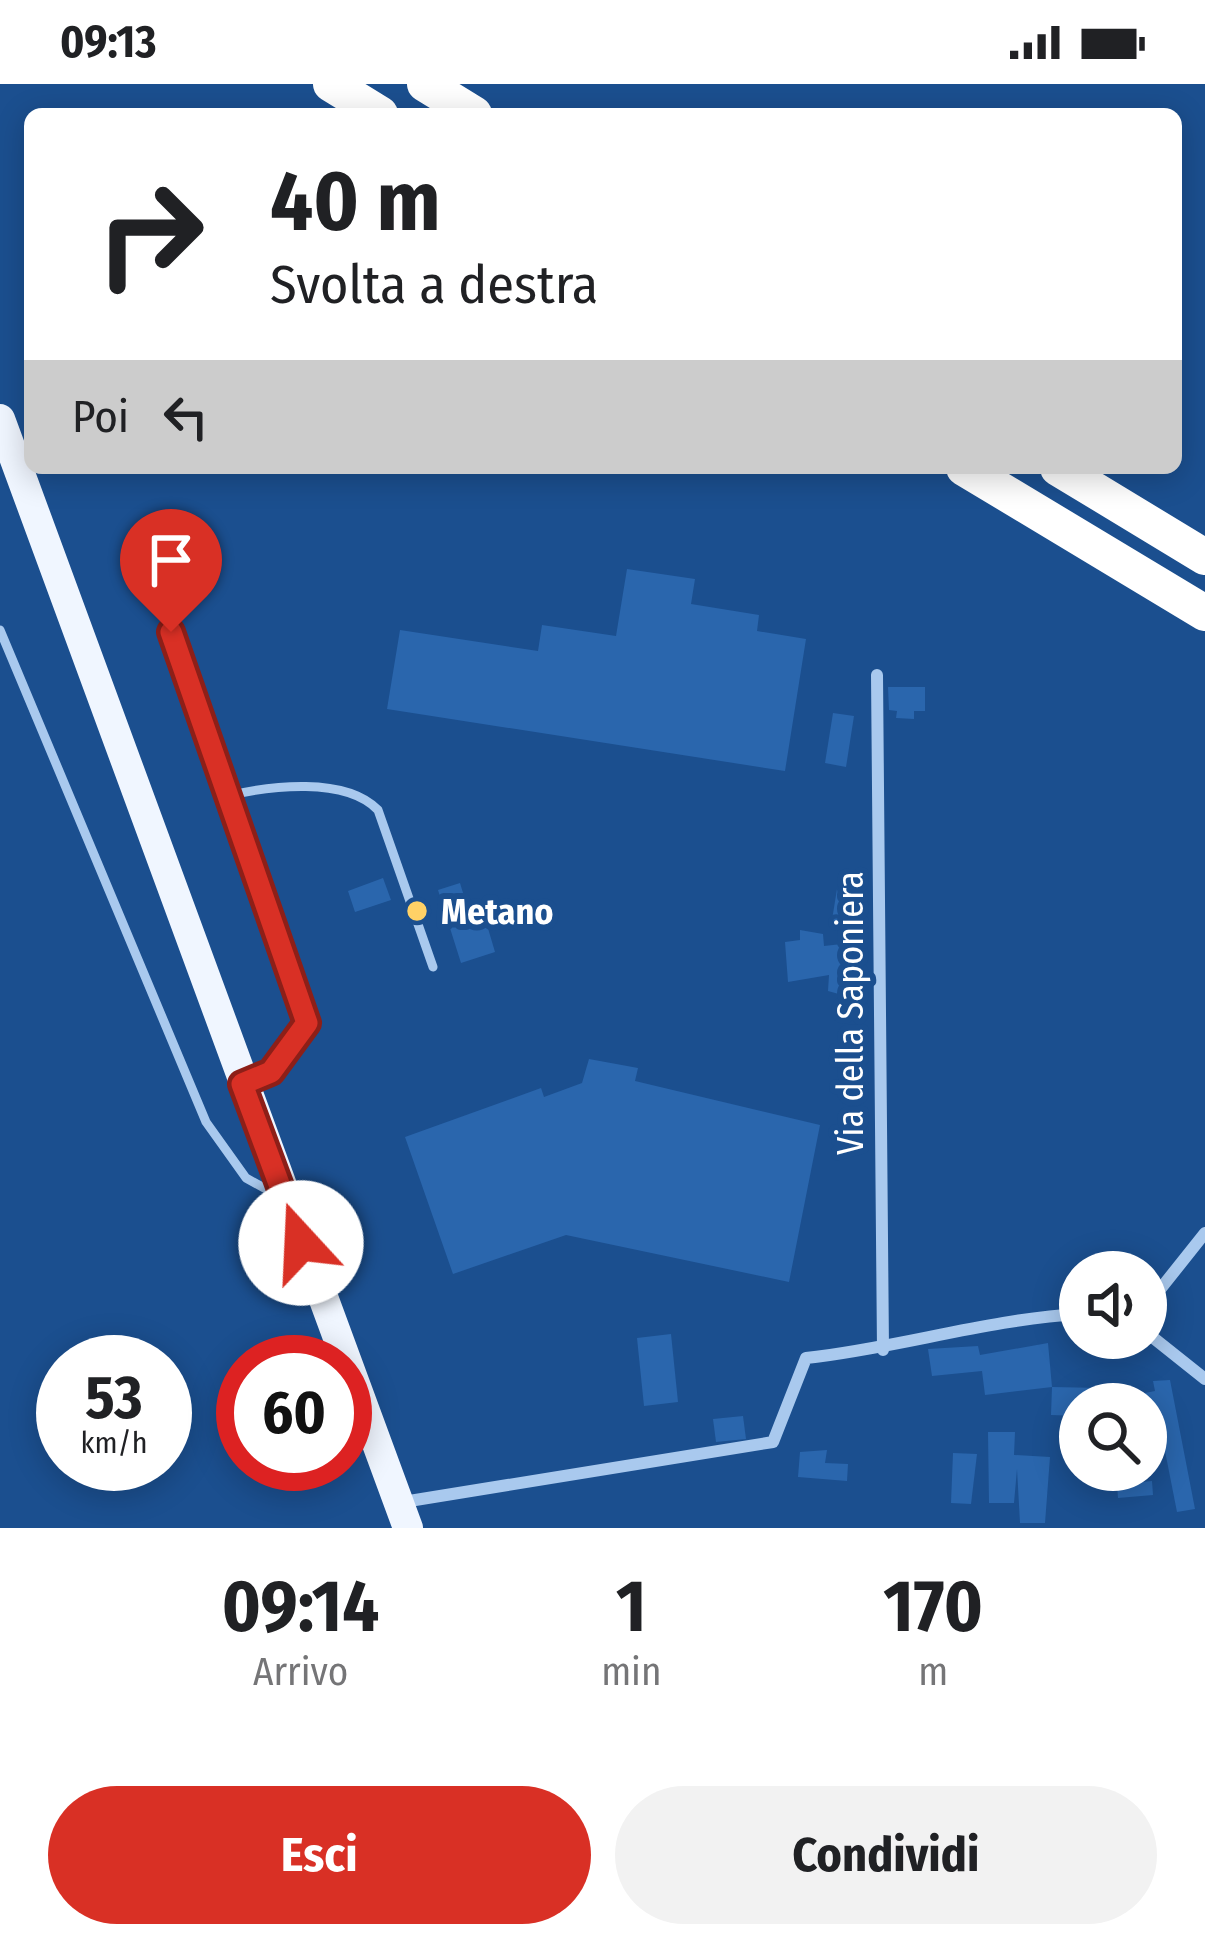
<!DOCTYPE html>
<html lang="it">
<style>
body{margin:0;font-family:"Fira Sans Condensed",sans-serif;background:#f2f2f2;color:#202124;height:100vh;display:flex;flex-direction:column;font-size:45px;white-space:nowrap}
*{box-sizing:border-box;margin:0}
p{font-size:39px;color:#757577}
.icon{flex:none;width:66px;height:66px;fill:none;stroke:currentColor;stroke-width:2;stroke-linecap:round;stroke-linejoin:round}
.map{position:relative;height:1444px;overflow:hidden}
.panel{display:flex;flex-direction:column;background:#fff;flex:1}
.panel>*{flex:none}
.top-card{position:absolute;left:24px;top:24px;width:1158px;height:366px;border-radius:18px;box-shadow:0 6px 30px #0003;background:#fff;color:#202124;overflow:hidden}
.fabs{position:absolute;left:1059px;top:1167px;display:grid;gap:24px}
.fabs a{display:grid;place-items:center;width:108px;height:108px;border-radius:50%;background:#fff;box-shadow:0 6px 30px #0003;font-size:60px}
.speed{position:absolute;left:36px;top:1251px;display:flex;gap:24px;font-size:60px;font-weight:700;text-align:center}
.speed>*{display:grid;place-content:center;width:156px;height:156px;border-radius:50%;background:#fff;box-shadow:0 6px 30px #0003;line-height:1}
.speed small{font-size:30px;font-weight:400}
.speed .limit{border:18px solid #d22;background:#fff;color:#111}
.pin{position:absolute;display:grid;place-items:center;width:102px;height:102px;color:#fff;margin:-123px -51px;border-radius:50% 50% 50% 0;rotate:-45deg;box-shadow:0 0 12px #0007}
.pin .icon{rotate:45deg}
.me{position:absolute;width:132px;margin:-66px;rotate:340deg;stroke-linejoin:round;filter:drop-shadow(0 0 9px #0008)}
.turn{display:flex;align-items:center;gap:42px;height:252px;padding:0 48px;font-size:54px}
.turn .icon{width:156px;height:156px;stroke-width:2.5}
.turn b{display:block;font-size:84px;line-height:102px}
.then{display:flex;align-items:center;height:114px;padding:0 48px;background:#0003;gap:24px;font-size:45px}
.eta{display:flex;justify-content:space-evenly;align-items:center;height:204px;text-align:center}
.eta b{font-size:72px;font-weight:700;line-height:84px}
.cta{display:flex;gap:24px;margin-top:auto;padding:24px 48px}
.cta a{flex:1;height:138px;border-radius:72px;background:#d93025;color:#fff;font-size:48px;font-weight:700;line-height:138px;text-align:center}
.cta a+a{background:#f2f2f2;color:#202124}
.status{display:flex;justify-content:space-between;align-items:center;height:84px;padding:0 60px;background:#fff;direction:ltr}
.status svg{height:33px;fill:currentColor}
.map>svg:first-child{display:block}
</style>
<div class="status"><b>09:13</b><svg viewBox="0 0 49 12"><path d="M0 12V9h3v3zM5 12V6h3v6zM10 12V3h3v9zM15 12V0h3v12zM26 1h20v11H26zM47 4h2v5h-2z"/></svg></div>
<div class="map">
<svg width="1205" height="1444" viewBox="0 0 1205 1444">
<rect width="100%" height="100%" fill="#1b4f8f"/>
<!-- building -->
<g fill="#2a66ad">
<polygon points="627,485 695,495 691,520 759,531 757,547 806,555 785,687 387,625 400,546 538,567 542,541 616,552"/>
<polygon points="888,603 925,603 925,627 914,627 914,635 896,634 897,627 889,626"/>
<polygon points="833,629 854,632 846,683 825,679"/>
<polygon points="383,794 391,816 355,828 348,807"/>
<polygon points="460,799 474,845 487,841 495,868 461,879 438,806"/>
<polygon points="837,805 861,809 856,841 832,836"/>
<polygon points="800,846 823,850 824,862 842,860 843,892 852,892 853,914 828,907 829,891 788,898 785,858 800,856"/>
<polygon points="589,975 638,984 635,997 820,1041 789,1198 566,1151 453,1190 405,1053 541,1004 544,1013 582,999"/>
<polygon points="671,1250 678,1318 644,1322 637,1254"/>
<polygon points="1048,1259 1052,1303 1102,1304 1101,1320 1080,1320 1080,1332 1051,1331 1052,1303 985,1311 982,1287 932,1292 928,1265 978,1262 980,1271"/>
<polygon points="1170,1296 1195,1425 1177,1428 1164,1362 1146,1364 1146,1320 1137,1320 1135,1311 1155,1307 1153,1297"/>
<polygon points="743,1332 746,1355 716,1358 713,1335"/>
<polygon points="988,1348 1015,1348 1014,1371 1050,1373 1045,1439 1020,1439 1017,1385 1014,1419 989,1419"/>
<polygon points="827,1366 825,1379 848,1380 847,1397 798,1393 800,1368"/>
<polygon points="953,1369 977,1370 971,1420 951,1419"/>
<polygon points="1116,1386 1141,1386 1142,1398 1152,1397 1153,1411 1118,1414"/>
</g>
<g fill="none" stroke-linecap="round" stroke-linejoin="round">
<!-- lane -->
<g stroke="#a9c9ee" stroke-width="9">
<polyline points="0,546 206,1038 246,1094 275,1110"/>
<polyline points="171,548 307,939 271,988 249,997"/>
<path d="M227 712C269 702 345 692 378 726L433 883"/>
</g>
<!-- street -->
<g stroke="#a9c9ee" stroke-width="12">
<polyline points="877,591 883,1266"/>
<polyline points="1146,1223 1205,1149"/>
<polyline points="1146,1248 1205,1295"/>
<path d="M403 1418 773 1358 806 1274C898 1264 988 1235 1080 1230"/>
</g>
<!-- primary -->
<polyline stroke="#f0f6ff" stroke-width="30" points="0,335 408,1444"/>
<!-- highway -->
<g stroke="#fff" stroke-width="36">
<polyline points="331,0 380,30"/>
<polyline points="425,0 474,30"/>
<polyline points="964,384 1205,529"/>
<polyline points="1058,384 1205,473"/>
</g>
</g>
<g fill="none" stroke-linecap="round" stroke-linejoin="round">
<!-- route casing -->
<g stroke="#8d1f18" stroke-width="30">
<polyline id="route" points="171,548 307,939 271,988 242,1000 301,1159"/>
</g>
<!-- route -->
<use href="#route" stroke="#d93025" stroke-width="21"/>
</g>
<!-- markers -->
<circle fill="#ffd166" stroke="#1b4f8f" stroke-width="4.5" cx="417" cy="827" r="12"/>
<g text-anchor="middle" stroke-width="12" stroke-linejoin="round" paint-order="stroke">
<!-- poi labels -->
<g font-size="36" font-weight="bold" fill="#fff" stroke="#1b4f8f" text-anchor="start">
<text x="441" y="840">Metano</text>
</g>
<!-- street labels -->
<g font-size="36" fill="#fff" stroke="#1b4f8f">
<text transform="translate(850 929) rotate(-90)" y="13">Via della Saponiera</text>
</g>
</g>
</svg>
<div class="fabs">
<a><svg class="icon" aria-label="sound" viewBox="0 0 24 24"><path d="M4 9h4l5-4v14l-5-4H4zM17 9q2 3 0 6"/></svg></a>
<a><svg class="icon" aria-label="search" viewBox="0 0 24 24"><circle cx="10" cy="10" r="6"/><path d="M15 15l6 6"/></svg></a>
</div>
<div class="speed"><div>53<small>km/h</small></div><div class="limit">60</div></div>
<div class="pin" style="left:171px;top:548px;background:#d93025"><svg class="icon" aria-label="arrive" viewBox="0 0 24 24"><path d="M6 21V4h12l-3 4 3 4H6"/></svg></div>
<svg class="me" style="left:301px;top:1159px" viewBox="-20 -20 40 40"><circle r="19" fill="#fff"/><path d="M0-13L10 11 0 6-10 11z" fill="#d93025"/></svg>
<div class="top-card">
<div class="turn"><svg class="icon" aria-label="right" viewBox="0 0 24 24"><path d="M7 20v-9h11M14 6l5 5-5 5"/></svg><div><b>40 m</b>Svolta a destra</div></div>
<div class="then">Poi<svg class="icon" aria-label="left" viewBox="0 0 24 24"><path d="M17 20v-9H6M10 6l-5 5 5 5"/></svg></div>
</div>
</div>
<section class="panel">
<div class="eta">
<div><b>09:14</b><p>Arrivo</p></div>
<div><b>1</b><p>min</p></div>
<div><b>170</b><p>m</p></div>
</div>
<div class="cta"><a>Esci</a><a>Condividi</a></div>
</section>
